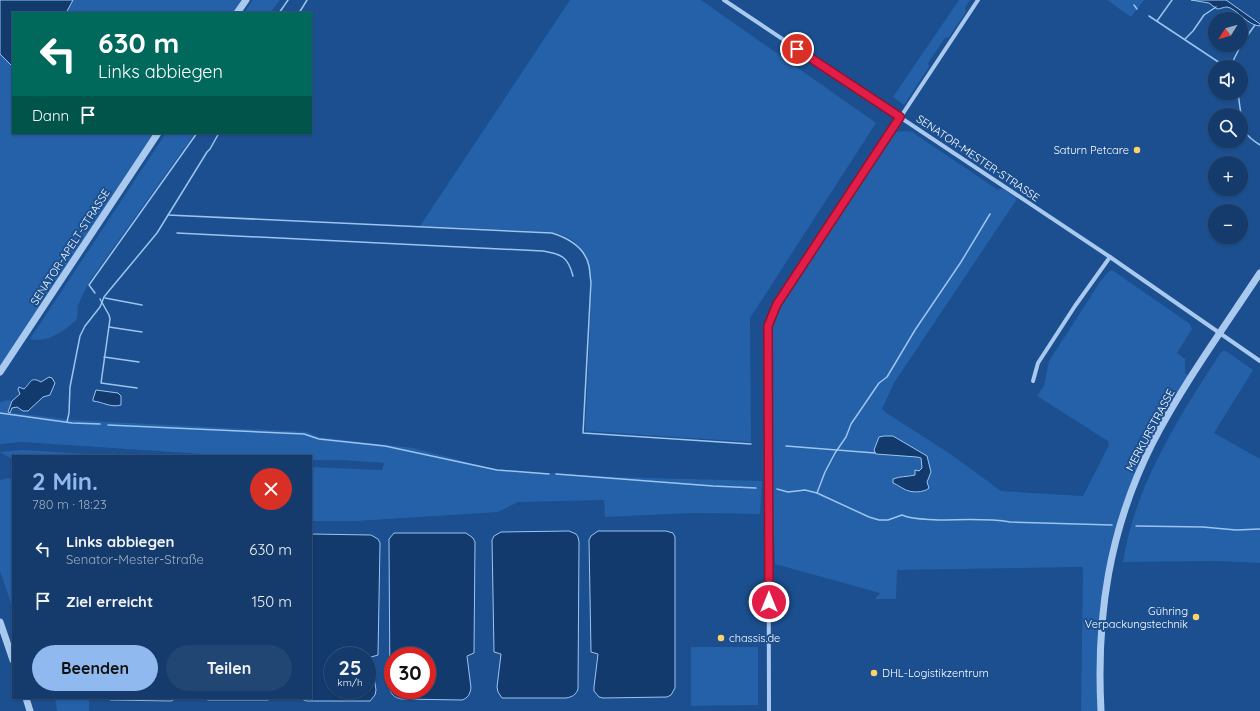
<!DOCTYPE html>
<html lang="de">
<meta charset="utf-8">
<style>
body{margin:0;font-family:Quicksand,sans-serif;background:#214673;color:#f1f3f6;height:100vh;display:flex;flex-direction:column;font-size:15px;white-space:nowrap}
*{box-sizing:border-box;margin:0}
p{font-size:13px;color:#9dadc1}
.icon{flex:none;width:22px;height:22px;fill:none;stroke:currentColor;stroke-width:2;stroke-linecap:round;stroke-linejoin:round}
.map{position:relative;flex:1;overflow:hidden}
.panel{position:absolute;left:12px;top:455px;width:300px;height:244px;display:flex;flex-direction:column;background:#143b6b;border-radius:0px;box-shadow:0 1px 3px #0004,0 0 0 1px #33557e}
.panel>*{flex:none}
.top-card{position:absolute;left:12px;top:12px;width:300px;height:122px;border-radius:0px;box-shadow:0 1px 3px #0004,0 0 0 1px #33557e;background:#00695c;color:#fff;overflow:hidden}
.needle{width:26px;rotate:233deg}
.buttons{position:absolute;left:1208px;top:12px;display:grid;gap:8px}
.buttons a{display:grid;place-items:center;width:40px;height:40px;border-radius:50%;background:#143b6b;box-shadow:0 1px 3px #0004,0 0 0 1px #33557e;font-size:20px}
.speed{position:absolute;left:324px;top:647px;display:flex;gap:8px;font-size:20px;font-weight:700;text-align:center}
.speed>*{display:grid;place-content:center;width:52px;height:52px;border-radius:50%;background:#143b6b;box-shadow:0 1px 3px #0004,0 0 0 1px #33557e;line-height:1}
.speed small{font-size:10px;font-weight:400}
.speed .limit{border:6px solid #d22;background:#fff;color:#111}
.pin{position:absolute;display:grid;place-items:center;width:34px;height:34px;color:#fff;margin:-17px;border:2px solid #fff;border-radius:50%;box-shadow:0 1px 4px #0007}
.me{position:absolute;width:44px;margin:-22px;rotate:0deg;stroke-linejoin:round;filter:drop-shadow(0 0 3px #0008)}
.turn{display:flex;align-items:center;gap:14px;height:84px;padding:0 20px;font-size:18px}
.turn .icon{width:52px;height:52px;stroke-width:2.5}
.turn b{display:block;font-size:28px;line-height:34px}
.then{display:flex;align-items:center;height:38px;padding:0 20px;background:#0003;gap:8px;font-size:15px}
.round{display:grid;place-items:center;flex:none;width:42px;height:42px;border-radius:21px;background:#214673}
.summary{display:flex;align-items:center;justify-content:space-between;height:68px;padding:0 20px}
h1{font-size:24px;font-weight:800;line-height:30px;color:#90b9f0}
.button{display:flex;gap:8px;margin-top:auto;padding:8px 20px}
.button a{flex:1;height:46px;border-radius:24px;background:#90b9f0;color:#111;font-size:16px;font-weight:800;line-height:46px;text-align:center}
.button a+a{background:#214673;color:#f1f3f6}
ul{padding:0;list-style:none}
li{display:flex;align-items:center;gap:12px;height:52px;padding:0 20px}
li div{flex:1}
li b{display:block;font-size:15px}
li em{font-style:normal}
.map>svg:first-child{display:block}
</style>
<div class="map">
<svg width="1260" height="711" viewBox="0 0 1260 711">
<rect width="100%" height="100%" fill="#1b4f8f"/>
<!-- green -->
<g fill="#2461a8">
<polygon points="0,0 242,0 234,13 13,13 13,133 155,133 0,368"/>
<polygon points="253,0 280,0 270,13 244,13"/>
<path d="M570 0H701L876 123 750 318 751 442 585 431 592 286C590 255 582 240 552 232L420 226Z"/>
<polygon points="959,0 970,0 965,8 966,12 949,37 945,38 928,63 929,67 904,105 893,97"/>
<polygon points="1107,0 1144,0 1131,17"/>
<path d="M904 131 912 132 998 190 1002 188 1017 199 894 383 882 409 888 414 949 453 1001 491 1083 496 1109 445 1108 441 1037 396 1044 386 1049 361 1100 282 1108 272 1112 270 1190 324 1192 329 1177 353 1185 359V373L1188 376C1176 396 1163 415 1153 436 1109 525 1091 612 1099 711H1081L1083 567 897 570 896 599H875L880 593 775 564 773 514H772L771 350 772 330 776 315 845 207 896 132Z"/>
<path d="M166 133H195L89 282 78 305 77 319C65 331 47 344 30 339Z"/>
<path d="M1224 351H1226L1253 370 1214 433 1260 459V563L1216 561 1123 562C1135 485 1179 417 1221 352Z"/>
<polygon points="8,400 12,401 9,408 8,412 72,420 307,432 318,437 413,448 497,470 617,477 762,481 760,514 693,513 605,517 604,500 518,502 498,512 356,521 311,521 311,467 382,470 384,463 341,460 311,460 311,456 232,456 22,442 0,444 0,402"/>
<polygon points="23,450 120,456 13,456 13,460 0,452"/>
<polygon points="9,478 13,480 13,609 0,571 0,480"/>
<polygon points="691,647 758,647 758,705 691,706"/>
<polygon points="55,698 89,698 89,711 57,711"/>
</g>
<!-- water -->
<g fill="#123a6d" stroke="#9cc4f0" fill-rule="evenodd">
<polygon points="0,0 73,0 66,13 13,13 13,67 0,54"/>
<path d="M1191 0H1226L1260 24V26C1248 26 1236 8 1227 7 1224 7 1220 9 1217 9L1209 3Z"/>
<path d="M49 377 52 378 55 383 50 395 43 397 28 411H23L17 407 12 408 10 413 8 412 12 401 20 394 18 389 19 387 24 389C31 383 30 376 41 382Z"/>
<path d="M96 390 118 393 121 396V405C111 408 103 402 93 401V399Z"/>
<path d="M884 436H893L927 456 931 472 927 482 929 488C924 493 910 493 904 489 900 487 898 485 893 483V479C900 476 907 477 915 475V470L919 471 922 468 921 458 917 457 876 454 874 450 879 437Z"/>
<path d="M569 531 576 534 578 537 579 542 578 689C576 695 572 697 566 698H502L498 692 497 687 501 654 494 652 492 540 494 536 501 532Z"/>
<polygon points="598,531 666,531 673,533 675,537 675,688 671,695 667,697 603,698 599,697 594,691 594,687 598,654 591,652 589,540 591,536"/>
<path d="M394 533H466L473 538 475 542 474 653 467 656 471 688C470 694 468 698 462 700L402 699C396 698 392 696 390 690L389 543V539ZM393 656H427V690H393Z"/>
<path d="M311 534 371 535 378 539 380 543 378 655 371 657 376 690 375 695 370 701H307L298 698H311ZM333 656H367V690H333Z"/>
<polygon points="104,698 177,698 171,701 111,700"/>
<polygon points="202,698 273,698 268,700 208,700"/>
</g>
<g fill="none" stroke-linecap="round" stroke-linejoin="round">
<!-- stream -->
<g stroke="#9cc4f0" stroke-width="1.5">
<polyline points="1134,5 1137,9"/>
<polyline points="279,13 288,0"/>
<polyline points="299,13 307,0"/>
<polyline points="1149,16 1226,67"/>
<polyline points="1157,21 1172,0"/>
<polyline points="1185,39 1193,31 1204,15 1216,7"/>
<polyline points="1230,67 1242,43 1255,25"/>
<polyline points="1238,93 1241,115"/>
<path d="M1241 116C1243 132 1246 136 1260 145"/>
<path d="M168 215 552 233C568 238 585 247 589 266 590 271 590 277 591 282L583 433 751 444"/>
<path d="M177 233 543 251C562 254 568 257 573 276"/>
<polyline points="95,293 89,285 197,133"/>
<polyline points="105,298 142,305"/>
<polyline points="100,299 109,315 110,319 101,383 137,388"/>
<polyline points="109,327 142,332"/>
<polyline points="104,357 139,362"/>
<polyline points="0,413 72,423 100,424"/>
<polyline points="67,422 69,413 70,387 80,336 85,326 100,307 104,297 108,292 157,233 207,152 210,149 219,133"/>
<polyline points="108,425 304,434 319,439 385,446 497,470 549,474"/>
<polyline points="786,446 875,453"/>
<polyline points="556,474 713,486 756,488"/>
<path d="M777 489 788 492 805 490 817 493 869 517 879 520H888L902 515C913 520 926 519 938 520 962 520 986 518 1010 522L1112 525"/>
<polyline points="817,493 825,472 835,453 846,437 851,424 879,383 887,377 915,330 961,262 990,214"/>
<polyline points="1136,526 1203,527 1236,530 1260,529"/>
</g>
<!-- minor -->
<g stroke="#a9c9ee" stroke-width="4">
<polyline points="724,0 1110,257 1260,361"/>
<polyline points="1033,381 1038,363 1075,306 1110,257"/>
<polyline points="769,711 768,326 777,304 978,0"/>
</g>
<!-- tertiary -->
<g stroke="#a9c9ee" stroke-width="7">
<polyline points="237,13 246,0"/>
<polyline points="0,372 158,133"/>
<polyline points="0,622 13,660"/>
<polyline points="26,698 30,711"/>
<path d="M1101 711C1096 616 1109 530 1152 444 1183 384 1223 329 1260 273"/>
</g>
</g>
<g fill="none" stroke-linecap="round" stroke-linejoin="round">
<!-- route casing -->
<g stroke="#92132f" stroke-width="10">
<polyline id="route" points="769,602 768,326 777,304 900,117 797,49"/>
</g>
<!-- route -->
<use href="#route" stroke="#e11d48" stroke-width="7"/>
</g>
<!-- markers -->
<g fill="#ffd166" stroke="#1b4f8f" stroke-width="1.5">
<circle cx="1137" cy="150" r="4"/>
<circle cx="1196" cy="617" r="4"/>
<circle cx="721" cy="638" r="4"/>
<circle cx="874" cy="673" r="4"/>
</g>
<g text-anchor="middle" stroke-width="4" stroke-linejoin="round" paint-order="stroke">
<!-- poi labels -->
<g font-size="11" fill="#fff" stroke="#1b4f8f" text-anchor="end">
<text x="1129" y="154">Saturn Petcare</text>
<text x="1188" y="615">Gühring<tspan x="1188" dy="13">Verpackungstechnik</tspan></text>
<text x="729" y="642" text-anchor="start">chassis.de</text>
<text x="882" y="677" text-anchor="start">DHL-Logistikzentrum</text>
</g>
<!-- street labels -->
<g font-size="11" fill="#fff" stroke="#1b4f8f">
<text transform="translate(978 158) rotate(34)" y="4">SENATOR-MESTER-STRASSE</text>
<text transform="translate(70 247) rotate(-57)" y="4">SENATOR-APELT-STRASSE</text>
<text transform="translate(1150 430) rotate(-62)" y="4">MERKURSTRASSE</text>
</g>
</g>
</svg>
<div class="buttons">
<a><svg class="needle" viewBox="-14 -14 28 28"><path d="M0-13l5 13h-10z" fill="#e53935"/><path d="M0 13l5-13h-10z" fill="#9dadc1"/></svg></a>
<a><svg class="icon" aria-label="sound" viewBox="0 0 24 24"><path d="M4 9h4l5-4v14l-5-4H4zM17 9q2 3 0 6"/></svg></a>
<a><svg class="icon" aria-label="search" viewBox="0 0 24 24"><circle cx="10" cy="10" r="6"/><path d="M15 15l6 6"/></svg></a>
<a>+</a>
<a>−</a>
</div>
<div class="speed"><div>25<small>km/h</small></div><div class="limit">30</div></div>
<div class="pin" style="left:797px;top:49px;background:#d93025"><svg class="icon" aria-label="arrive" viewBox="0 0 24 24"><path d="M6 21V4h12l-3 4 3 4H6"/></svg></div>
<svg class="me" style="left:769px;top:602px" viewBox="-20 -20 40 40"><circle r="17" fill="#e11d48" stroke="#fff" stroke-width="3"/><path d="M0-11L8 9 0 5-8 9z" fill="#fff"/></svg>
<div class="top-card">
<div class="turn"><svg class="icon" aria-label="left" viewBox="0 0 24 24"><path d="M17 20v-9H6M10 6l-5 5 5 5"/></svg><div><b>630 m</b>Links abbiegen</div></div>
<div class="then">Dann<svg class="icon" aria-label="arrive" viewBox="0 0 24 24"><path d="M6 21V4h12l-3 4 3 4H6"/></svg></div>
</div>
<section class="panel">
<div class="summary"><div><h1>2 Min.</h1><p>780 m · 18:23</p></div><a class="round" style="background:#d93025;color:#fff"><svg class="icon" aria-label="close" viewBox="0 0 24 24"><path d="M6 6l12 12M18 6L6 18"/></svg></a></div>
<ul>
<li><svg class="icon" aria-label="left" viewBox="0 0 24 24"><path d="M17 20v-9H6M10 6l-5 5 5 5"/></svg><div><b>Links abbiegen</b><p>Senator-Mester-Straße</p></div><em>630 m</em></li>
<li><svg class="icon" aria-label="arrive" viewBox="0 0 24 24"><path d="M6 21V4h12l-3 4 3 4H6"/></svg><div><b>Ziel erreicht</b></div><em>150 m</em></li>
</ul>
<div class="button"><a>Beenden</a><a>Teilen</a></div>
</section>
</div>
